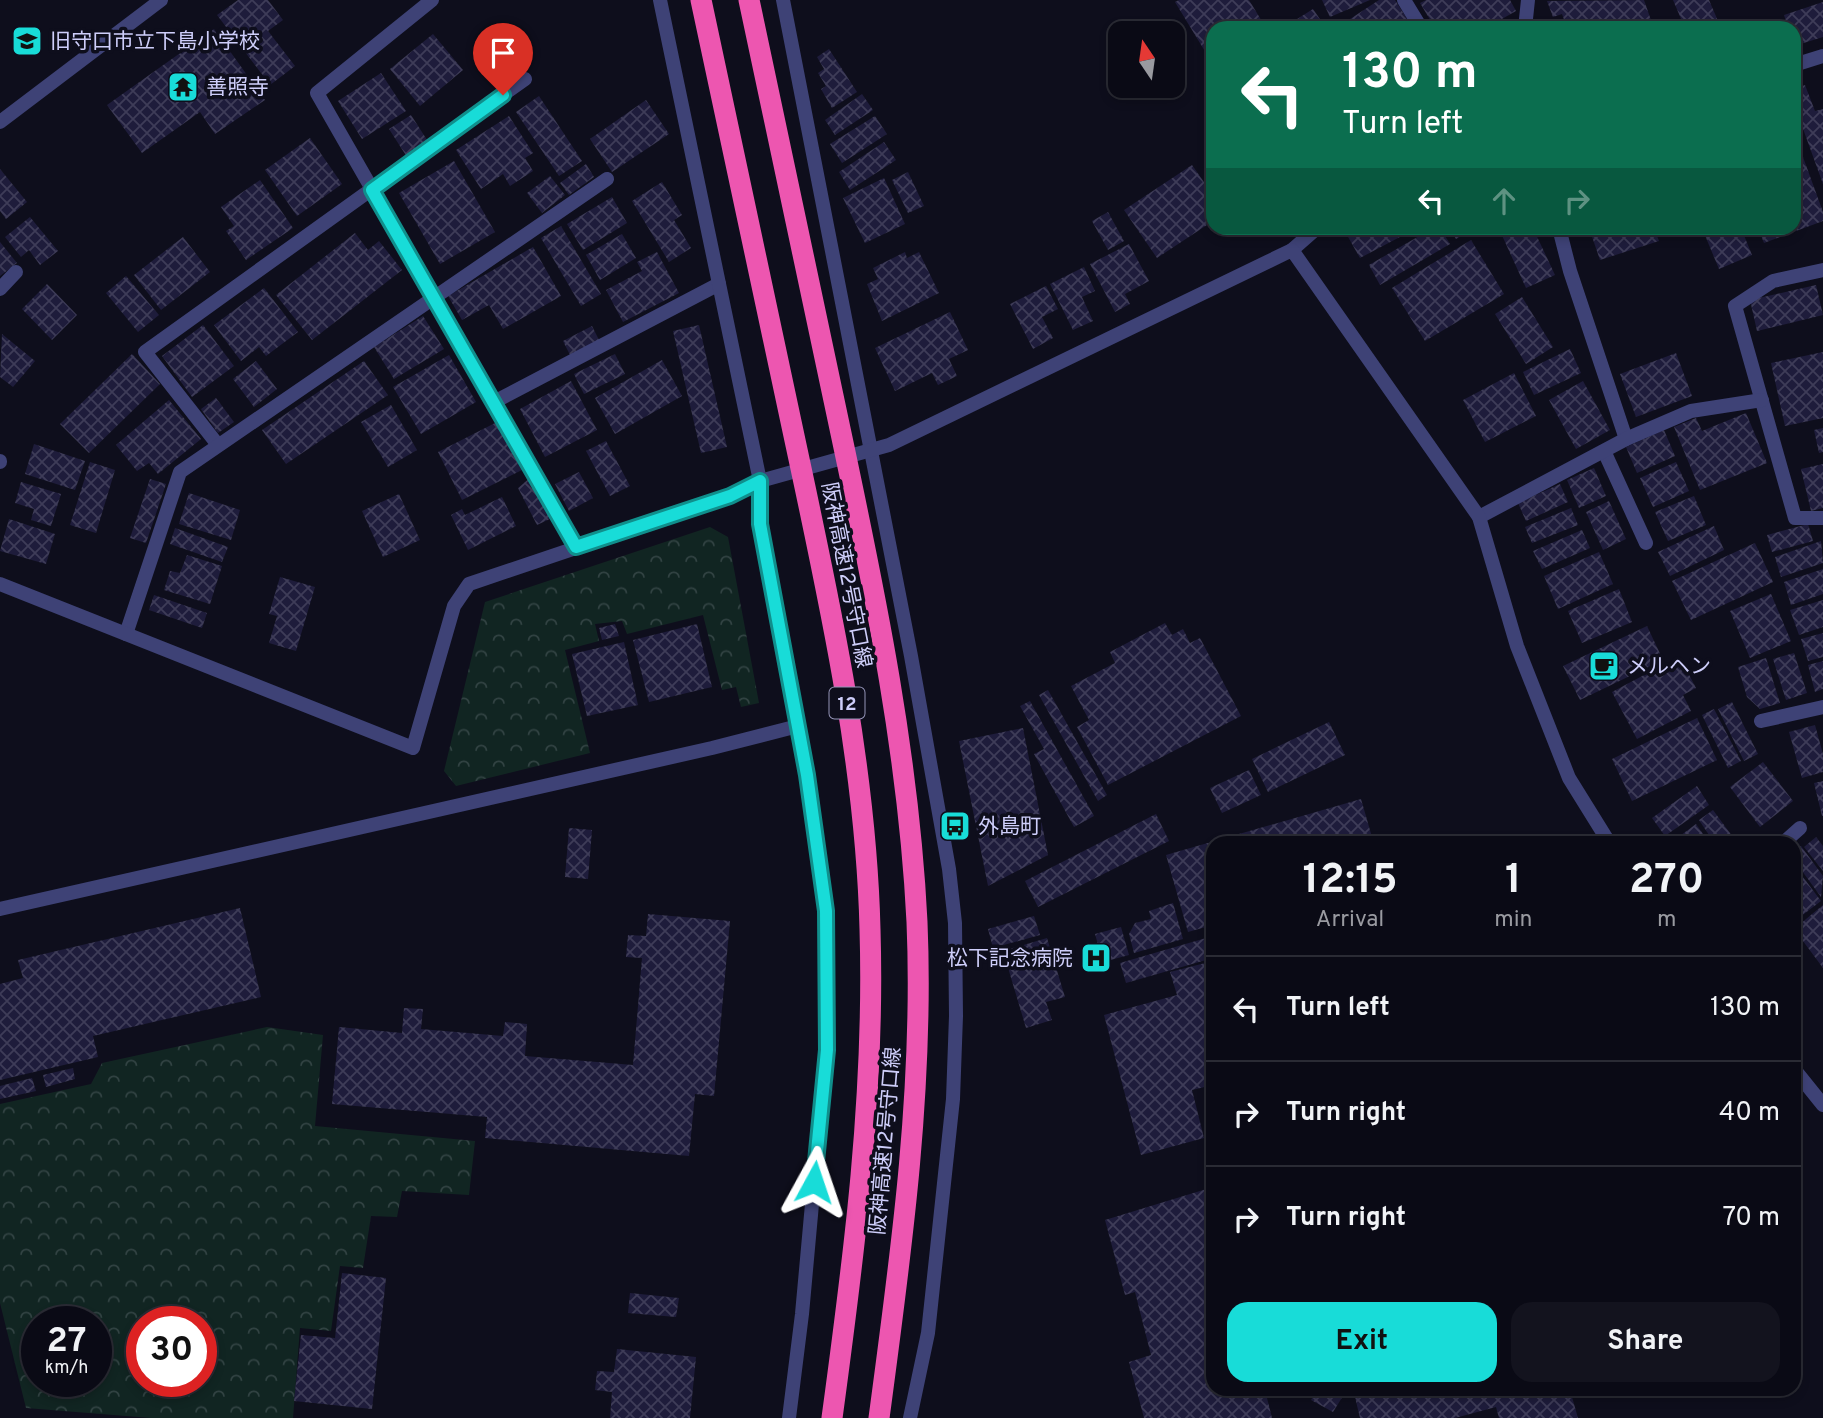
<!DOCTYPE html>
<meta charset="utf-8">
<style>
body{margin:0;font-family:Overpass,"Noto Sans JP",sans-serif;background:#13131e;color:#f1f3f6;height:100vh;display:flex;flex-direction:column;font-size:26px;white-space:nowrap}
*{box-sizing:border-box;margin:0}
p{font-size:23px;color:#999aa0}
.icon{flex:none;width:38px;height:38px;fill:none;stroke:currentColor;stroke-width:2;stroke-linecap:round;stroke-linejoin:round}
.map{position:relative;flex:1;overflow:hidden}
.drawer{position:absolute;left:1206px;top:836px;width:595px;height:560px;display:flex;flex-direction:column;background:#0a0a15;border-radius:21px;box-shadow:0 4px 10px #0003,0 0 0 2px #2a2b34}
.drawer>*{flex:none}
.top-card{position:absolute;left:1206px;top:21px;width:595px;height:214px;border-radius:21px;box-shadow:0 4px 10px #0003,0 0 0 2px #2a2b34;background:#0b6e4f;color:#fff;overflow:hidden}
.needle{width:46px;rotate:347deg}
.buttons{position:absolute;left:1108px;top:21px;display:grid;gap:14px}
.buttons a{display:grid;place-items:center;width:77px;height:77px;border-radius:14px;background:#0a0a15;box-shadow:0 4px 10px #0003,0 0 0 2px #2a2b34;font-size:35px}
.speed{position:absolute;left:21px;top:1306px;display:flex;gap:14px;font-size:35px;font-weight:700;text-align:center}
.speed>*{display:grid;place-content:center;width:91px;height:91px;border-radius:50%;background:#0a0a15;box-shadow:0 4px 10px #0003,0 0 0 2px #2a2b34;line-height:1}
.speed small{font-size:18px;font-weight:400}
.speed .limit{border:10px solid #d22;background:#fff;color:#111}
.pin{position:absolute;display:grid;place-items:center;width:60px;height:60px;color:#fff;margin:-72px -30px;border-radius:50% 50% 50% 0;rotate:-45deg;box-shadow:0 0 7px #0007}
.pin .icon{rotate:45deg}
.me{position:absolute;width:77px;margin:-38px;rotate:5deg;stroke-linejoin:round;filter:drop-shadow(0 0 5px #0008)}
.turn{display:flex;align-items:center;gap:24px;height:147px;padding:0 21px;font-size:32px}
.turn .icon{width:91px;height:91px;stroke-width:2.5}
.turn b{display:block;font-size:49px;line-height:60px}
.lanes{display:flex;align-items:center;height:66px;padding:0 21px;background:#0003;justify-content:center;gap:35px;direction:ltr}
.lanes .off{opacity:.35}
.eta{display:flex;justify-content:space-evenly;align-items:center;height:119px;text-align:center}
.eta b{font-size:42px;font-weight:700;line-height:49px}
.primary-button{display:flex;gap:14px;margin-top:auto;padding:14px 21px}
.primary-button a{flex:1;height:80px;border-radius:21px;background:#18dcd8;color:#111;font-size:28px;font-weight:700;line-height:80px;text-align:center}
.primary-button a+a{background:#13131e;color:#f1f3f6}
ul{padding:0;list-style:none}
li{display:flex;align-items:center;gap:21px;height:105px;padding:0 21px;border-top:2px solid #2a2b34}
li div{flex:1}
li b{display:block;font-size:26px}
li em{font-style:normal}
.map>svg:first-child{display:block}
</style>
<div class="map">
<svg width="1823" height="1418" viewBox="0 0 1823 1418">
<defs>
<pattern id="park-crowns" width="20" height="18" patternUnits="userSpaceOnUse" patternTransform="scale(1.75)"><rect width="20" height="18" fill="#112522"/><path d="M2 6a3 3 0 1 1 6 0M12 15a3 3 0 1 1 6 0" fill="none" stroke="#324343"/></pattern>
<pattern id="building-cross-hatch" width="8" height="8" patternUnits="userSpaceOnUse" patternTransform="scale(1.75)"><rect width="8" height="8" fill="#1e1c3b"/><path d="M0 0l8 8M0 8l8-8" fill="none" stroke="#3e3c58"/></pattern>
</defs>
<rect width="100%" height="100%" fill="#0e0e1c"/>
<!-- park -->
<g fill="url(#park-crowns)" fill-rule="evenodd">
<polygon points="710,527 728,537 759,703 741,707 736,687 722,690 703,615 627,634 622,621 595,624 599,641 565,650 590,753 456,786 444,771 485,602"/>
<path d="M267 1027 323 1035 315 1126 475 1141 469 1195 402 1191 397 1217 371 1216 363 1268 340 1266 331 1331 300 1328 293 1418H151L26 1408 0 1303V1104L91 1084 102 1063ZM37 1321H96V1381H37ZM142 1321H201V1381H142Z"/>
</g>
<!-- building -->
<g fill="url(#building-cross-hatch)">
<polygon points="238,0 268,0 283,20 268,31 295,66 270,85 217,15"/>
<polygon points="1179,0 1249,0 1266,28 1213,28 1213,49 1206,53 1175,2"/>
<polygon points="1322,0 1370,0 1330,17"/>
<polygon points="1379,0 1395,0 1413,28 1347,28 1344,23"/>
<polygon points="1426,0 1510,0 1516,11 1486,28 1435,28 1420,3"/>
<polygon points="1644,0 1653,26 1646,28 1567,28 1562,14 1553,17 1547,1"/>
<polygon points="1673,0 1709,0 1721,28 1685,28"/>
<polygon points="1823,2 1823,37 1794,46 1794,28 1788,28 1784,15"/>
<polygon points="1313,9 1326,28 1283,28"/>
<polygon points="214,29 265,100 215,134 200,112 142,153 107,105"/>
<polygon points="433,34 463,70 420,106 390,69"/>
<polygon points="829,49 857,92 832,108 821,89 826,86 818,73 824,69 817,57"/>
<polygon points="381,73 406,111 362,139 338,101"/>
<polygon points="1805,85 1815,111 1823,109 1823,184 1794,104 1794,89"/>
<polygon points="862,94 873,110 835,135 825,120"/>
<polygon points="539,96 582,161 559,176 516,112"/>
<polygon points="646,100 669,134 612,172 590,139"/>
<polygon points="411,115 429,143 407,157 389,129"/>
<polygon points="509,116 533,153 525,158 533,171 510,186 503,174 481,189 456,150"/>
<polygon points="875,116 887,134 842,163 830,144"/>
<polygon points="310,138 342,184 297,216 265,170"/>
<polygon points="884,142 896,160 850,190 839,172"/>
<polygon points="1803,157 1823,212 1823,221 1764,243 1758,228 1794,228 1794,161"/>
<polygon points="454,161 495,232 440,264 399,193"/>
<polygon points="586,164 594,177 569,195 560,183"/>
<polygon points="1192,165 1213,195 1213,221 1157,258 1124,210"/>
<polygon points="0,169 27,202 6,219 0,211"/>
<polygon points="908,172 924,206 908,213 892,180"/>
<polygon points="550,176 565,195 542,213 527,193"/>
<polygon points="884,178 905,224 865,243 843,198"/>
<polygon points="260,180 293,228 246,260 226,231 234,226 221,207"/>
<polygon points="662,182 682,215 674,220 691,248 669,262 632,201"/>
<polygon points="612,197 627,223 583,250 567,224"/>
<polygon points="1108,212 1124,241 1108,250 1092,221"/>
<polygon points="30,217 58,251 40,265 29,250 21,257 5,237"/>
<polygon points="561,226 601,294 581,306 541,238"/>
<polygon points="1343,228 1417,228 1360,258"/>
<polygon points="1433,228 1440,228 1450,244 1380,285 1369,265"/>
<polygon points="1449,228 1476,228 1456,239"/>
<polygon points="1508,228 1533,228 1555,275 1526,288 1500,231"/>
<polygon points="1589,228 1654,228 1659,241 1600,260"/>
<polygon points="1717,228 1741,228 1752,255 1719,269 1704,233"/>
<polygon points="355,233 368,250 379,241 402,270 312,340 276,295"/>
<polygon points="622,234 636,258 600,280 586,255"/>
<polygon points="183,237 210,272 161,310 134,275"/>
<polygon points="1471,240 1504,294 1425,341 1392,288"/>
<polygon points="0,242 17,263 0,276"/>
<polygon points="1129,244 1149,281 1125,294 1130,304 1115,312 1090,264"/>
<polygon points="533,247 561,296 503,329 489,305 462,320 448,296"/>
<polygon points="657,252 679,293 623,322 606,290 642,271 637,262"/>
<polygon points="905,252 907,258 919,252 939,293 882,321 867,284 878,279 873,268"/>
<polygon points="1084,267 1095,291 1082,297 1093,321 1073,330 1050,284"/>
<polygon points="126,276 159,315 138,332 106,293"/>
<polygon points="47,284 77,315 52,340 22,309"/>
<polygon points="1816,285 1823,315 1757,331 1750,300"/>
<polygon points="1046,286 1058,309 1042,317 1053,338 1033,349 1010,304"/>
<polygon points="264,288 298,332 266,356 259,347 241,361 214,325"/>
<polygon points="1522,297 1553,347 1526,364 1495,314"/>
<polygon points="950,312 968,350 949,359 957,376 938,385 932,373 895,391 875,348"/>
<polygon points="423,316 444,349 394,379 374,347"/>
<polygon points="203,325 234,366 192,397 162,356"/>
<polygon points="699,325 727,447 701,453 673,331"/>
<polygon points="592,326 600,342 571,357 563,341"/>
<polygon points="2,334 35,361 13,387 0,377"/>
<polygon points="1570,349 1581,373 1534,395 1523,372"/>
<polygon points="1823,352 1823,418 1785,426 1771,363"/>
<polygon points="1676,353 1692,396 1636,417 1620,374"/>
<polygon points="132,354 160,384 89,453 60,424"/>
<polygon points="615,354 625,374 584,394 574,374"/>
<polygon points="449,355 476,402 421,434 393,387"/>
<polygon points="662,360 682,396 615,434 595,398"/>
<polygon points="256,361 277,389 254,407 233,379"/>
<polygon points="364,361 388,395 286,464 262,430"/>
<polygon points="1514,373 1536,416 1485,442 1463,400"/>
<polygon points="571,381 597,430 545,457 520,409"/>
<polygon points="1583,381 1610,430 1576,449 1549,400"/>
<polygon points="216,398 234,422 218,433 201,409"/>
<polygon points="169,400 201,439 158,474 149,463 137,471 116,445"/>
<polygon points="391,405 417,450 388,467 361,422"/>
<polygon points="1746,413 1767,463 1700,490 1674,427 1696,418 1702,431"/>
<polygon points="497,422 522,470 462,500 438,452"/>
<polygon points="1823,428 1823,452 1819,453 1814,430"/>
<polygon points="1664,430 1675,456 1637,473 1626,447"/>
<polygon points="606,441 630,486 610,496 586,451"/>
<polygon points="34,444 85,461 75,490 25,474"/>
<polygon points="90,462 115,470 96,533 70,525"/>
<polygon points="1676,462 1689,491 1653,507 1640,478"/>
<polygon points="1823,464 1823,508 1811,511 1801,469"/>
<polygon points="1594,468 1606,496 1579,508 1567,480"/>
<polygon points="579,472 593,498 569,511 555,484"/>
<polygon points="531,477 552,518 537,525 518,488"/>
<polygon points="150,479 166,484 146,543 130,538"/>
<polygon points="21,482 61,494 51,526 31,520 34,509 15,503"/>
<polygon points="1560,484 1568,502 1526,521 1518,503"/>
<polygon points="189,493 240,510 231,540 179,524"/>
<polygon points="399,494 420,540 383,557 362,511"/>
<polygon points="1694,496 1706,525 1668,541 1655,512"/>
<polygon points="502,497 516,526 468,550 451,515 462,509 465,515"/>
<polygon points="1609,501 1626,539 1603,550 1586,512"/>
<polygon points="1571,508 1578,525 1532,543 1525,527"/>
<polygon points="9,519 55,534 46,564 0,551"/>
<polygon points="1808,524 1813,541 1772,552 1767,535"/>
<polygon points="1714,526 1724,550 1670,576 1658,552"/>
<polygon points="175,528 228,547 222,562 170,544"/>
<polygon points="1582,530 1590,548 1542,569 1533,551"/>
<polygon points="1821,541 1823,563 1781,577 1775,557"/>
<polygon points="1755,543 1773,582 1691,620 1672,581"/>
<polygon points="1599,552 1613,584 1558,609 1544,576"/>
<polygon points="187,555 222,566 210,604 164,590 170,571 180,573"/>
<polygon points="1823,569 1823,594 1791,605 1784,582"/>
<polygon points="280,577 315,587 296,651 269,643 277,616 269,614"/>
<polygon points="1619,589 1632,622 1582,643 1568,611"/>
<polygon points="1771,594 1791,641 1750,658 1730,611"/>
<polygon points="154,595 207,613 202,628 149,610"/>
<polygon points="1823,600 1823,627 1799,635 1790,610"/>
<polygon points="1165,623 1172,635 1183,629 1190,643 1200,638 1241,716 1108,785 1077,727 1089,720 1071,686 1115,663 1110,652"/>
<polygon points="615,624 619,636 602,640 599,628"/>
<polygon points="697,624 712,687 649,702 633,640"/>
<polygon points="1647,626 1663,660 1580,700 1563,666"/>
<polygon points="1823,633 1823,657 1808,661 1801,639"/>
<polygon points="624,642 638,705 587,716 572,654"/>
<polygon points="1794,653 1807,693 1786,700 1773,659"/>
<polygon points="1766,658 1780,703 1760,709 1747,697 1738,667"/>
<polygon points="1823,661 1823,689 1815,692 1808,665"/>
<polygon points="1683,663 1696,688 1683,695 1691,711 1637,739 1612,692 1661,666 1665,674"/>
<polygon points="1048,690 1107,795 1098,801 1039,695"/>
<polygon points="1030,701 1094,816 1074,827 1034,754 1044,749 1020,706"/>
<polygon points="1732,702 1758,754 1744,761 1718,709"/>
<polygon points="1714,709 1741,761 1728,768 1702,715"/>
<polygon points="1697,718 1717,760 1632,801 1612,759"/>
<polygon points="1329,722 1345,755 1268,792 1252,759"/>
<polygon points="1815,725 1823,754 1823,772 1802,778 1789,732"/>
<polygon points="1023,728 1048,855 988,886 959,741"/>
<polygon points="1763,762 1793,801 1760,827 1730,787"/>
<polygon points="1249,770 1261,795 1222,813 1210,788"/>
<polygon points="1823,781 1823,816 1822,816 1814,783"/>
<polygon points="1697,786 1709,805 1665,836 1652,818"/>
<polygon points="1361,799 1374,844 1213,844 1213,925 1188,932 1166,855"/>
<polygon points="1713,810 1738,844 1715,844 1699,820"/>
<polygon points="1156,814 1169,841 1038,907 1025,881"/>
<polygon points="1696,824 1710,844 1669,844"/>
<polygon points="569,828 592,830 588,879 565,877"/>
<polygon points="1816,837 1823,846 1823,871 1804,847"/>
<polygon points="1801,846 1823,876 1821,897 1794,860 1794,851"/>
<polygon points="1794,865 1821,901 1800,917 1794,909"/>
<polygon points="1173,903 1183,939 1134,953 1129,934 1135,923 1151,919 1149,911"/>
<polygon points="1823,905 1823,968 1794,929"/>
<polygon points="240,908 261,997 93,1036 98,1057 0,1080 0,984 23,978 18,960"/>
<polygon points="648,914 730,921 714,1096 695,1094 689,1156 485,1138 487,1117 332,1104 339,1027 402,1033 404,1008 423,1009 421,1029 503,1036 505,1022 527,1024 525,1056 633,1065 642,958 626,957 628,935 646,936"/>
<polygon points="1034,916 1040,935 993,948 988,929"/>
<polygon points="1121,927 1129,955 1103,962 1095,934"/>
<polygon points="1213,936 1213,958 1126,983 1120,963"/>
<polygon points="1047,938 1065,997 1046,1002 1052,1020 1026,1028 1003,951"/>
<polygon points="1213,961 1213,1085 1192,1090 1204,1138 1141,1155 1104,1015 1177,995 1170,972"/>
<polygon points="73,1068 75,1079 46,1087 43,1075"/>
<polygon points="32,1078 36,1091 0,1099 0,1086"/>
<polygon points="1213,1187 1213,1390 1265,1390 1272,1418 1144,1418 1129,1362 1151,1355 1135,1292 1125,1295 1105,1220"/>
<polygon points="342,1273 386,1278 372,1409 294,1401 301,1335 335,1338"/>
<polygon points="630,1293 679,1298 676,1317 628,1313"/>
<polygon points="617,1349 696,1357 690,1418 610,1418 612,1392 595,1390 597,1371 614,1372"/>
<polygon points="1317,1390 1570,1390 1578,1418 1499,1418 1496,1407 1455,1418 1360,1418 1354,1393 1343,1396 1333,1412 1311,1400"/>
</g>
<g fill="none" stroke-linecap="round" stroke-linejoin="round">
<!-- service -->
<g stroke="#3e4276" stroke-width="14">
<polyline points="432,0 317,93 577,547"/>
<polyline points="1404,0 1421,28"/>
<polyline points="0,289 16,272"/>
<polyline points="494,402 719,284"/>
<polyline points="218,445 145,352 525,79"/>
<polyline points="1604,451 1646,543"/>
<polyline points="0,462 0,461"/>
<polyline points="126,634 180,472 607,179"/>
<polyline points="1782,844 1800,828"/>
<polyline points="0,909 712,748 798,726"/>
</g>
<!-- minor -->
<g stroke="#3e4276" stroke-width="14">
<polyline points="660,0 760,481 760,524 808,775 826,911 826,1050 802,1314 789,1418"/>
<polyline points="783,0 911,656 949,869 955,923 956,1016 953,1099 928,1333 910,1418"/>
<polyline points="1525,28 1528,0"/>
<polyline points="1794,65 1823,56"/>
<polyline points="0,122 161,0"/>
<polyline points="1559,228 1570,271 1626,439"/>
<polyline points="1292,250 1317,228"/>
<polyline points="1823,270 1773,281 1735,306 1795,518 1823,518"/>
<polyline points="1479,517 1626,439 1691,411 1762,400"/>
<polyline points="0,584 413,748 454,606 469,584 730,496 760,481 889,445 1292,250 1479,517 1517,646 1569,778 1610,844"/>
<polyline points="1761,721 1823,707"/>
<polyline points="1794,1069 1823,1105"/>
</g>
<!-- motorway-bridge -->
<g stroke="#ed56b0" stroke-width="21">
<path d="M701 0C733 148 764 297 796 445 830 604 866 766 870 929 875 1094 854 1256 832 1418"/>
<path d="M749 0C780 146 811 292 842 438 876 598 909 758 917 922 924 1088 901 1254 879 1418"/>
</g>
</g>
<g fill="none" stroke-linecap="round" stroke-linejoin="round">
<!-- route casing -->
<g stroke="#108f8c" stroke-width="18">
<polyline id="route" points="503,95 372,190 576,547 730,496 760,481 760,524 807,775 826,911 827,1050 814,1182"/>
</g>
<!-- route -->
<use href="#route" stroke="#18dcd8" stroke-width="12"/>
</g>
<!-- icons -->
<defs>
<g id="school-square" transform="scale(1.575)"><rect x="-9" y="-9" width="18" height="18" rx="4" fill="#18dcd8" stroke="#0e0e1c"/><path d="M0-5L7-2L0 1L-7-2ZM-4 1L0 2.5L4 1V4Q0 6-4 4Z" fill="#111"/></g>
<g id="temple-square" transform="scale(1.575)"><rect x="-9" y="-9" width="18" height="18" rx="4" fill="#18dcd8" stroke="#0e0e1c"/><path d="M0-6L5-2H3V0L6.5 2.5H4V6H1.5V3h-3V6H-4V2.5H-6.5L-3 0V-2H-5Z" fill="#111"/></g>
<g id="cafe-square" transform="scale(1.575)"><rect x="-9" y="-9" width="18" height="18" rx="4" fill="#18dcd8" stroke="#0e0e1c"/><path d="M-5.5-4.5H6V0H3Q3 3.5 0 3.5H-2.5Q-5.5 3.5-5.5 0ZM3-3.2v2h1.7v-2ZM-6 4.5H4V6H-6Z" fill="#111"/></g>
<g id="bus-square" transform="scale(1.575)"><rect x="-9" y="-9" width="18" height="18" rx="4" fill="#18dcd8" stroke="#0e0e1c"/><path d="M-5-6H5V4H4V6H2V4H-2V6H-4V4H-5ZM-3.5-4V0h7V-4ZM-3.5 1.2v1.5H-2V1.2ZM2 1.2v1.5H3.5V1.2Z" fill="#111"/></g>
<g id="hospital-square" transform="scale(1.575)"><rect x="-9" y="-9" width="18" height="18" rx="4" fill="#18dcd8" stroke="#0e0e1c"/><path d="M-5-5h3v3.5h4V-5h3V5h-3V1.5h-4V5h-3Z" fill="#111"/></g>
</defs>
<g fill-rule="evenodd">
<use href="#school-square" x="27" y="41"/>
<use href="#temple-square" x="183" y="87"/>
<use href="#cafe-square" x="1604" y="666"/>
<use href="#bus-square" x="955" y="826"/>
<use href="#hospital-square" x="1096" y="958"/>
</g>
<g text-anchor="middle" stroke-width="7" stroke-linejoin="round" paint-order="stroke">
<!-- shield labels -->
<rect fill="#0e0e1c" stroke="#9494b7" stroke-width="2" x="829.5" y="687.5" width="35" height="31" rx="5"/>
<g font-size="19" font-weight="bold" fill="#cecefa">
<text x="847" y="710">12</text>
</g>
<!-- poi labels -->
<g font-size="21" fill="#cecefa" stroke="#0e0e1c" text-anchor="start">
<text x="50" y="48">旧守口市立下島小学校</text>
<text x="206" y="94">善照寺</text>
<text x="1627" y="673">メルヘン</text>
<text x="978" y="833">外島町</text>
<text x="1073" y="965" text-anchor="end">松下記念病院</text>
</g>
<!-- street labels -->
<g font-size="21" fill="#cecefa" stroke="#0e0e1c">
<text transform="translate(847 575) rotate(79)" y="7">阪神高速12号守口線</text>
<text transform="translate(885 1141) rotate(-85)" y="7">阪神高速12号守口線</text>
</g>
</g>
</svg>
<div class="buttons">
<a><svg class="needle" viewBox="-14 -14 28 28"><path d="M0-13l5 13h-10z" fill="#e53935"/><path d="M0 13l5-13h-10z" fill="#999aa0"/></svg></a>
</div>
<div class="speed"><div>27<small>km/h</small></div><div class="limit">30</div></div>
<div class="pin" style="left:503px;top:95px;background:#d93025"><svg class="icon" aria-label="arrive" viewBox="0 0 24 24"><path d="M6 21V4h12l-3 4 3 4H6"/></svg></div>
<svg class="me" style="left:814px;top:1182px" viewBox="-20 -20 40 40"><path d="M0-17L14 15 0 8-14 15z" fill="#18dcd8" stroke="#fff" stroke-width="4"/></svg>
<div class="top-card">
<div class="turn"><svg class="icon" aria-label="left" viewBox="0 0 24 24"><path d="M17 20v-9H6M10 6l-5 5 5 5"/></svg><div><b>130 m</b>Turn left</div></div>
<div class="lanes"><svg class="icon" aria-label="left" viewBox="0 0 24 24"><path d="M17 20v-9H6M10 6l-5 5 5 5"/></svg><svg class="icon off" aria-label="ahead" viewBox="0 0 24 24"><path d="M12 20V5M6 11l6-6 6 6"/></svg><svg class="icon off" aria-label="right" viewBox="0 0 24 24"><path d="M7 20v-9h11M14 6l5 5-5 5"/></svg></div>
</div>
<section class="drawer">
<div class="eta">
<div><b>12:15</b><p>Arrival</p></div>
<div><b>1</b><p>min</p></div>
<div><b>270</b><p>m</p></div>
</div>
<ul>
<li><svg class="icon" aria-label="left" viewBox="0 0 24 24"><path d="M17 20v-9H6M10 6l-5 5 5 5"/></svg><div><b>Turn left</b></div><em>130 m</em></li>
<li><svg class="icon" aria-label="right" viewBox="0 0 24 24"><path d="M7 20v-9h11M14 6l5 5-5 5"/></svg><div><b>Turn right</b></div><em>40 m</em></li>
<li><svg class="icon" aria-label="right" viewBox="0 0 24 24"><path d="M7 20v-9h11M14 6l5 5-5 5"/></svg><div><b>Turn right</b></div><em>70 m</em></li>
</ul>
<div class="primary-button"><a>Exit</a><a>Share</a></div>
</section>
</div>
